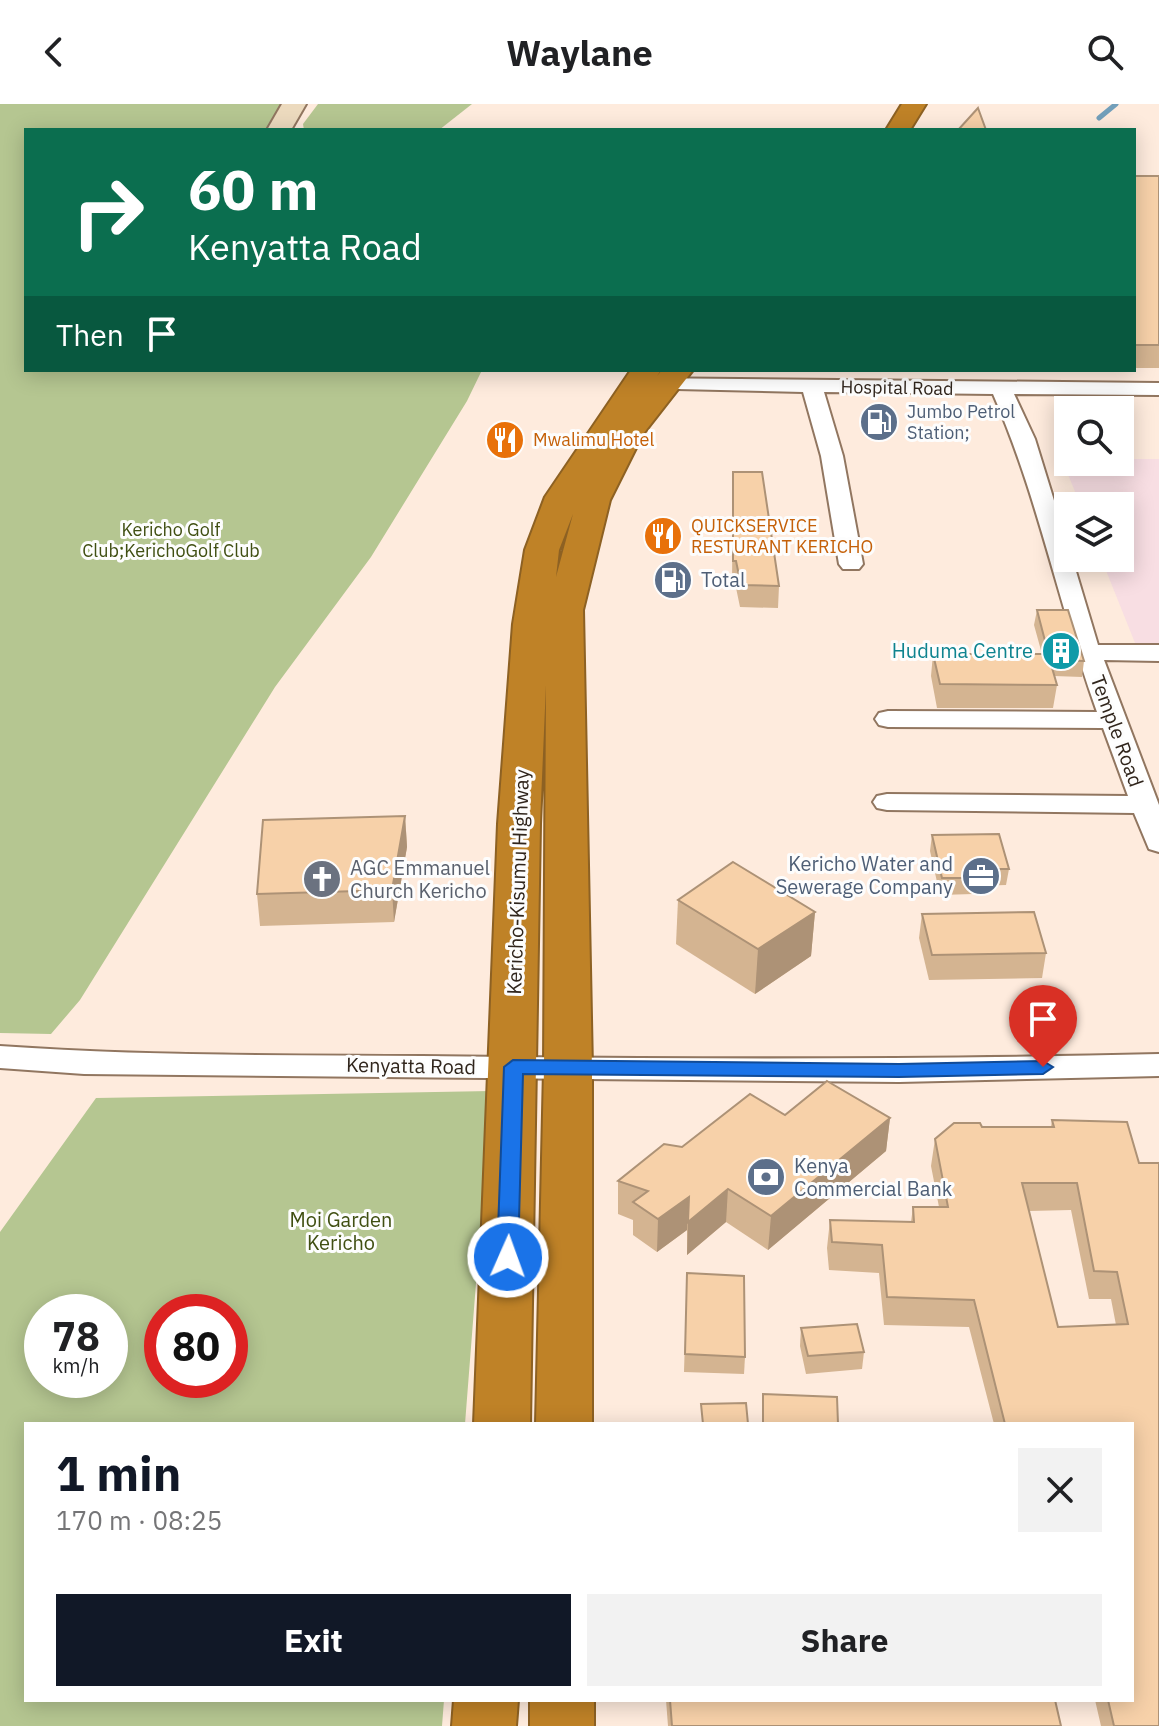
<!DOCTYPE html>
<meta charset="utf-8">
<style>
body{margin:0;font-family:"IBM Plex Sans",sans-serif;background:#f2f2f2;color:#202124;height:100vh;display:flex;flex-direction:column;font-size:30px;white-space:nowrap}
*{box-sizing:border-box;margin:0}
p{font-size:26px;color:#757577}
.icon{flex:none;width:44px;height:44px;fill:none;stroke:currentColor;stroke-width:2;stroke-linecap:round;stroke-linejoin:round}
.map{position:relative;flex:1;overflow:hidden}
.side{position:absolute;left:24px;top:1318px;width:1110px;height:280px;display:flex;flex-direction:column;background:#fff;border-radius:0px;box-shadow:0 4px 20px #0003}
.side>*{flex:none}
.banner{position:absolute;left:24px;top:24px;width:1112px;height:244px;border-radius:0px;box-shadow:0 4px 20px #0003;background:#0b6e4f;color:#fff;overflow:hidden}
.buttons{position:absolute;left:1054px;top:292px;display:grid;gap:16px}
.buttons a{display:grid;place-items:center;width:80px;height:80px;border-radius:0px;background:#fff;box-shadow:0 4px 20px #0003;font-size:40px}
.speed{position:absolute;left:24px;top:1190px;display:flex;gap:16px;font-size:40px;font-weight:700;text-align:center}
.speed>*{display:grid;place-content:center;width:104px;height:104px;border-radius:50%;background:#fff;box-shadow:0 4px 20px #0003;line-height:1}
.speed small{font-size:20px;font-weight:400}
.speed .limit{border:12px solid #d22;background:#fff;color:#111}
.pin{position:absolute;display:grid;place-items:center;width:68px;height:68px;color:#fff;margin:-82px -34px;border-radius:50% 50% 50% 0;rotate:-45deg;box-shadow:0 0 8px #0007}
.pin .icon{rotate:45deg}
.me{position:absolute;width:88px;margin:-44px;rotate:2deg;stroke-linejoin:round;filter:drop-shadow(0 0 6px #0008)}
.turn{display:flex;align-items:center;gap:28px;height:168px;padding:0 32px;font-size:36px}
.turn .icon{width:104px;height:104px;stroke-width:2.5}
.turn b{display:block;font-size:56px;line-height:68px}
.then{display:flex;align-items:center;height:76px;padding:0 32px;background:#0003;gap:16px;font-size:30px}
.round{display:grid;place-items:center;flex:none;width:84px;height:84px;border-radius:0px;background:#f2f2f2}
.summary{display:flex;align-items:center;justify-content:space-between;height:136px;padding:0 32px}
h1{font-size:48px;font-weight:700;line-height:60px;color:#111827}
.action{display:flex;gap:16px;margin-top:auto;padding:16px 32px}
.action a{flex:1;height:92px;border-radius:0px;background:#111827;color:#fff;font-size:32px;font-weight:700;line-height:92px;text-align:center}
.action a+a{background:#f2f2f2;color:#202124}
header{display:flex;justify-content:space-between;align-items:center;height:104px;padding:0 32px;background:#fff;font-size:36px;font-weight:700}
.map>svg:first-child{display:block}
</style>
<header><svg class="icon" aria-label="back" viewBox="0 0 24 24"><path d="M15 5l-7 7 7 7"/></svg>Waylane<svg class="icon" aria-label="search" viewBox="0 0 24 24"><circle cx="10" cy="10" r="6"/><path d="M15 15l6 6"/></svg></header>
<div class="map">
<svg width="1159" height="1622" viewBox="0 0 1159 1622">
<rect width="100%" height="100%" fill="#feebdd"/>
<!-- education -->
<polygon fill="#f8dee3" points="1120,355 1159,355 1159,539 1135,539 1101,454 1120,454 1120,402 1081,402 1062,356 1120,358"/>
<!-- green -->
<g fill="#b5c691" fill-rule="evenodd">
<polygon points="0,0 290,0 276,26 26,26 26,266 482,266 467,297 371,453 275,583 80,896 51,930 0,929"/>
<polygon points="318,0 472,0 439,26 304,26 303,20"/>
<path d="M491 987 465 1320H26V1596H444L442 1622H0V1128L96 994ZM42 1208H110V1276H42ZM162 1208H230V1276H162Z"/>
</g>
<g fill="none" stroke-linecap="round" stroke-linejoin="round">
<!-- stream -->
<polyline stroke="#729fba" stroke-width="5" points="1099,14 1116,0"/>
<!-- street casing -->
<g stroke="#917660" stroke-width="4">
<g id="street">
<path d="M640 274 1159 279V291L1014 290 1035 335 1068 442V454H1072L1098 541H1159V557L1104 556 1159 701V748L1149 745 1134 709 887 706 877 704 873 698 877 692 887 690 1128 692 1103 624 888 623 879 621 875 615 879 609 888 607 1097 608C1059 503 1038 392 993 290L824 288 843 352 863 460 859 465H843L839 460 821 352 803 288 633 284 630 280 633 276Z"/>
<path d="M0 942C140 952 282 951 422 952 668 955 913 956 1159 950V972L899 978 84 970 0 964Z"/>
</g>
</g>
<!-- secondary casing -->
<g stroke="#917660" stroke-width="4">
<polygon id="secondary" points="282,0 306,0 291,26 267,26"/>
</g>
<!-- highway casing -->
<g stroke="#8d6123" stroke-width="4">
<g id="highway">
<polygon points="902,0 926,0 910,26 886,26"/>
<path d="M631 266H661L657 272 662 266H693L643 330 610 396 583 506 592 965V1320H536L544 965 546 581 540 720 530 1320H474L498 720 513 520 525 446 545 393ZM573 410 556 473 559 446Z"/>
<polygon points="454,1596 518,1596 516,1622 452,1622"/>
<rect x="530" y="1596" width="64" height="26"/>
</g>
</g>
<!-- street -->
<use href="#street" fill="#fff" fill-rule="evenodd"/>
<!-- secondary -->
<use href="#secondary" fill="#ecdabe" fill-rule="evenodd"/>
<!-- highway -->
<use href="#highway" fill="#bf8227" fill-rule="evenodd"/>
</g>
<!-- wall -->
<g fill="#d4b491" fill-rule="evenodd">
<rect x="1134" y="72" width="25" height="192"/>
<polygon points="733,368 779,482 778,504 740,503 735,479 732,479"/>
<polygon points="1037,506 1084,557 1082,573 1054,572 1057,581 1053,604 937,604 931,572 933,550 1042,550 1034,521"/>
<polygon points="405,712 407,743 394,818 260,822 257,790"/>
<polygon points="932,731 1009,765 1006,781 974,782 973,790 940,791 930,747"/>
<polygon points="678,796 815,808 811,852 755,890 676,840"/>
<polygon points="922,810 1046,849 1042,874 929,876 919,834"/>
<polygon points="785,1011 890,1014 886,1047 768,1146 726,1118 687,1151 687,1126 657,1148 633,1131 633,1116 618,1110 618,1077 682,1043"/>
<path d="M1052 1016 1127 1018 1159 1622H1101L1095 1596H1132V1320H994L969 1223 884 1221 879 1169 829 1166 827 1144 830 1116 911 1118 913 1103H939L931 1062 935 1035 982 1023H1051ZM1071 1106 1089 1195H1111L1116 1221 1058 1223 1029 1107Z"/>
<polygon points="687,1169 745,1253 744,1270 684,1268"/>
<polygon points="801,1224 864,1248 862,1265 806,1270 800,1242"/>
<polygon points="666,1596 1055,1596 1061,1622 668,1622"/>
</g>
<!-- shaded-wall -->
<g fill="#ad9276">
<polygon points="405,712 407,743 394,818 392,786"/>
<polygon points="815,808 811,852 755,890 758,845"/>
<polygon points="890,1014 886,1047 768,1146 771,1112"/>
<polygon points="728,1085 726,1118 687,1151 688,1118"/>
<polygon points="689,1093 687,1126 657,1148 658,1115"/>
</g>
<!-- building -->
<g fill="#f7d1a9" stroke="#ad9276" stroke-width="2" fill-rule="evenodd">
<polygon points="978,4 986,26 958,26"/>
<rect x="1134" y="72" width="25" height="169"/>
<polygon points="733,368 762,368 779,482 741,481 736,457 733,457"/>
<polygon points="1037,506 1068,506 1084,557 1050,556"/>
<polygon points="933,550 1048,550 1057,581 940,580"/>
<polygon points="405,712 392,786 257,790 263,716"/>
<polygon points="999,730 1009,765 974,765 976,774 942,774 932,731"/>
<polygon points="733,758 815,808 758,845 678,796"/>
<polygon points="1034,808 1046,849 932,851 922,810"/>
<polygon points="827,977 890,1014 771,1112 728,1085 688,1118 689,1093 658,1115 633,1098 648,1087 618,1077 664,1040 682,1043 750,990 785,1011"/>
<path d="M1052 1016 1127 1018 1139 1059H1159V1622H1114L1108 1596H1132V1320H1005L974 1196 887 1193 882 1141 832 1138 830 1116 914 1118 913 1103H948L935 1035 954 1019H980L982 1023H1054ZM1022 1079H1077L1094 1167 1117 1168 1128 1220 1058 1223Z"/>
<polygon points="687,1169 744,1172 745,1253 685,1250"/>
<polygon points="857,1220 864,1248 808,1252 801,1224"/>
<polygon points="763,1290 837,1293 838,1320 763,1320"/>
<polygon points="746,1299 748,1320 703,1320 701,1300"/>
<polygon points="670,1596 1055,1596 1061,1622 672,1622"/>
</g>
<!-- route -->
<polygon fill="#1a73e8" stroke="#114b97" stroke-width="2" points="513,956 899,960 1043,957 1053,963 1043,970 899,973 523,970 518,1153 515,1159 500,1159 497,1153 504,963"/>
<!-- icons -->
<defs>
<g id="fuel-disc" transform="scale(2)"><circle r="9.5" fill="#5c6f8a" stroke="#fdfdfd"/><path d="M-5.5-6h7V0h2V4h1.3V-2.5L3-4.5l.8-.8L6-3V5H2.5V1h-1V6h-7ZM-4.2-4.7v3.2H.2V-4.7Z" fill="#fff"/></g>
<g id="restaurant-disc" transform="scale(2)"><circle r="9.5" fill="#e8710a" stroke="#fdfdfd"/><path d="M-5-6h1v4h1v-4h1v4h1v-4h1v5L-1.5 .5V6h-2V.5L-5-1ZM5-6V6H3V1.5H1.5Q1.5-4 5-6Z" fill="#fff"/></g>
<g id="building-disc" transform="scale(2)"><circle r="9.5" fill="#0f9aa8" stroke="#fdfdfd"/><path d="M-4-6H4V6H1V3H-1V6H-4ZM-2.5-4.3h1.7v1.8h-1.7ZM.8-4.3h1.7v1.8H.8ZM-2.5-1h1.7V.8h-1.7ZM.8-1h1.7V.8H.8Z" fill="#fff"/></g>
<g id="office-disc" transform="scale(2)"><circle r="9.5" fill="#5c6f8a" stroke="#fdfdfd"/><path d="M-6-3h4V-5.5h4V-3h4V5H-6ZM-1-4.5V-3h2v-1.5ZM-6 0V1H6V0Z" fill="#fff"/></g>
<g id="church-disc" transform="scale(2)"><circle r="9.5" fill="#6b7280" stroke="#fdfdfd"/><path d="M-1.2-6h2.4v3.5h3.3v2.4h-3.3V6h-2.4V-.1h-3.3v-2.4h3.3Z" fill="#fff"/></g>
<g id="bank-disc" transform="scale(2)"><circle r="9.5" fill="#5c6f8a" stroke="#fdfdfd"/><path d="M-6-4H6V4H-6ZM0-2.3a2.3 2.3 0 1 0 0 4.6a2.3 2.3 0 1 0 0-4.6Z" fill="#fff"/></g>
</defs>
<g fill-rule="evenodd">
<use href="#fuel-disc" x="879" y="318"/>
<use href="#restaurant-disc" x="505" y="336"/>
<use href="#restaurant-disc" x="663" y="432"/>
<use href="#fuel-disc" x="673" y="476"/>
<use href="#building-disc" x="1061" y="547"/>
<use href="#office-disc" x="981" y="772"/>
<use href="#church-disc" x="322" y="775"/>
<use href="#bank-disc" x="766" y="1073"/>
</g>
<g text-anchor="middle" stroke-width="6" stroke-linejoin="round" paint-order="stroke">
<!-- far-street labels -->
<g font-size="18" fill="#30251c" stroke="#fdfdfd">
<text transform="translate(897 284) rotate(1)" y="6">Hospital Road</text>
</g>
<!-- far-service labels -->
<g font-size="18" fill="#4e5e75" stroke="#fdfdfd" text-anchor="start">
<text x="907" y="314">Jumbo Petrol<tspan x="907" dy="21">Station;</tspan></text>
</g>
<!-- far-food labels -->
<g font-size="18" fill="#c56008" stroke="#fdfdfd" text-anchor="start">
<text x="533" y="342">Mwalimu Hotel</text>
<text x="691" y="428">QUICKSERVICE<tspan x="691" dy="21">RESTURANT KERICHO</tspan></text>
</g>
<!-- far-park labels -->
<g font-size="18" fill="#404f12" stroke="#fdfdfd">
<text x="171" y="432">Kericho Golf<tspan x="171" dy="21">Club;KerichoGolf Club</tspan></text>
</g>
<!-- service labels -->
<g font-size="20" fill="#4e5e75" stroke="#fdfdfd" text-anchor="start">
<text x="701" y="483">Total</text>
<text x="953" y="767" text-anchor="end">Kericho Water and<tspan x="953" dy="23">Sewerage Company</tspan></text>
<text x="794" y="1069">Kenya<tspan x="794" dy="23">Commercial Bank</tspan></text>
</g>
<!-- culture labels -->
<g font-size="20" fill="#0d838f" stroke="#fdfdfd" text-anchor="end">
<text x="1033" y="554">Huduma Centre</text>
</g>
<!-- street labels -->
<g font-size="20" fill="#30251c" stroke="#fdfdfd">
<text transform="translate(1117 627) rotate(70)" y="7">Temple Road</text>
<text transform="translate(518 778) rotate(-88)" y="7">Kericho-Kisumu Highway</text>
<text transform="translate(411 962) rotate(1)" y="7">Kenyatta Road</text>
</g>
<!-- worship labels -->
<g font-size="20" fill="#5b616d" stroke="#fdfdfd" text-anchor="start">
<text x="350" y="771">AGC Emmanuel<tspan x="350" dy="23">Church Kericho</tspan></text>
</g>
<!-- park labels -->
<g font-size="20" fill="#404f12" stroke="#fdfdfd">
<text x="341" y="1123">Moi Garden<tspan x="341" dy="23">Kericho</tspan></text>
</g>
</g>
</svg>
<div class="buttons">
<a><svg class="icon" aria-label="search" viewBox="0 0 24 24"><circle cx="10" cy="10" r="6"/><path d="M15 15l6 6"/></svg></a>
<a><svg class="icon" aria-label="layers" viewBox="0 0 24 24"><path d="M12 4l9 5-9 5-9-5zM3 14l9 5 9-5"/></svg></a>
</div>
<div class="speed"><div>78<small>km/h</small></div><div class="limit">80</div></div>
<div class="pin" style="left:1043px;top:963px;background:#d93025"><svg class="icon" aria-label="arrive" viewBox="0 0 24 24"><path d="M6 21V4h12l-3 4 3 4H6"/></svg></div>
<svg class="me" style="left:508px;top:1153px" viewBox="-20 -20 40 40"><circle r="17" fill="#1a73e8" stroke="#fff" stroke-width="3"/><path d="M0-11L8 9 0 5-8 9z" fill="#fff"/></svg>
<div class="banner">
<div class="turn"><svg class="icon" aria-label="right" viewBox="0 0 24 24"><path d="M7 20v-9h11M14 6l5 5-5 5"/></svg><div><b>60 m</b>Kenyatta Road</div></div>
<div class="then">Then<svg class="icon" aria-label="arrive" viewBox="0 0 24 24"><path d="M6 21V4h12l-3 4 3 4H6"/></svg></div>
</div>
<section class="side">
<div class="summary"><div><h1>1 min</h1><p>170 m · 08:25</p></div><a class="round"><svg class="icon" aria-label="close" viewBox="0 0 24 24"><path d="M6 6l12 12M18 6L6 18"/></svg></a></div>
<div class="action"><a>Exit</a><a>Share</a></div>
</section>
</div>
